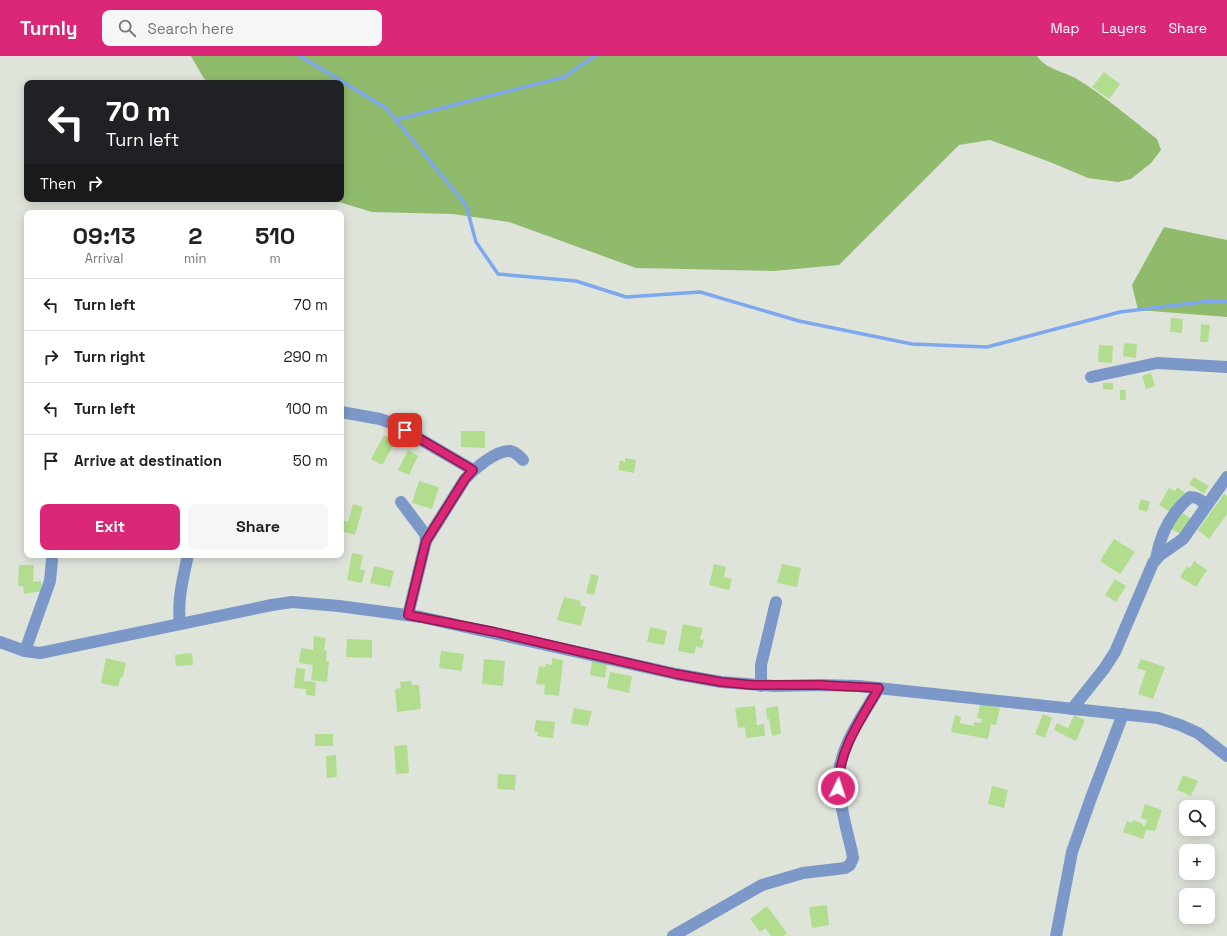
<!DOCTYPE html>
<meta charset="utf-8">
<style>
body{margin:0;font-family:"Space Grotesk",sans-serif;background:#f6f6f6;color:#222;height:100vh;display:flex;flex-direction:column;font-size:15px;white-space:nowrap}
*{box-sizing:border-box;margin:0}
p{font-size:13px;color:#767676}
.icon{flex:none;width:22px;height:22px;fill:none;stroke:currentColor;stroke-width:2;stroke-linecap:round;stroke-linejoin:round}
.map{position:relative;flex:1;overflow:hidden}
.details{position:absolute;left:24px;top:154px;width:320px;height:348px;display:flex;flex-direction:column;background:#fff;border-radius:8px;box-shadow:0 2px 10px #0003}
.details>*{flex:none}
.hud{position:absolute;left:24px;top:24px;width:320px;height:122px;border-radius:8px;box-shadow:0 2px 10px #0003;background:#202124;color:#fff;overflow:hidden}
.buttons{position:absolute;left:1179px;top:744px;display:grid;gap:8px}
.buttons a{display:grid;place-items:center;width:36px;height:36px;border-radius:8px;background:#fff;box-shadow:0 2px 10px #0003;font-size:20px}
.pin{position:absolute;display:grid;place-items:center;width:34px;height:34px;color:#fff;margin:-17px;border-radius:8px;box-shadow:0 2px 6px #0006}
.me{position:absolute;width:44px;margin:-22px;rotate:4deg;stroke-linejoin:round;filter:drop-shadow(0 0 3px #0008)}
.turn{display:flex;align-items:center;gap:14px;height:84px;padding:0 16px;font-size:18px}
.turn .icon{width:52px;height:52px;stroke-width:2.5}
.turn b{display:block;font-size:28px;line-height:34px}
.then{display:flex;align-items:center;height:38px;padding:0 16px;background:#0003;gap:8px;font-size:15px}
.eta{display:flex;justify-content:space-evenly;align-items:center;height:68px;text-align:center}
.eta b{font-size:24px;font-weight:600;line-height:28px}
.button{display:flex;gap:8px;margin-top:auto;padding:8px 16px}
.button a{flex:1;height:46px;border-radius:8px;background:#db2777;color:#fff;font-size:16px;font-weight:600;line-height:46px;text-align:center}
.button a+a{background:#f6f6f6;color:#222}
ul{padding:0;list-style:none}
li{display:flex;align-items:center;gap:12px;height:52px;padding:0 16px;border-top:1px solid #e0e0e0}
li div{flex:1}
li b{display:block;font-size:15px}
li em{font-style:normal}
header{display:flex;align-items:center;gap:24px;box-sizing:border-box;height:56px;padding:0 20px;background:#db2777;color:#fff}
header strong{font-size:19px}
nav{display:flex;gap:22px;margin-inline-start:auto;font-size:14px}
.search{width:280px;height:36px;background:#f6f6f6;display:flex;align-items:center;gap:10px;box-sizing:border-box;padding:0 14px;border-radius:8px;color:#767676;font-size:15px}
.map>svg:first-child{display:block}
</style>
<header>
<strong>Turnly</strong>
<div class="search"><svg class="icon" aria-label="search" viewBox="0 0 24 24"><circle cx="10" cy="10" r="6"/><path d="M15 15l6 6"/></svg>Search here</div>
<nav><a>Map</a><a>Layers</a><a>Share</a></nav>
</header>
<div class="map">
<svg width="1227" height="880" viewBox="0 0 1227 880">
<rect width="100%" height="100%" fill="#dfe4db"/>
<!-- forest -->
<g fill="#90ba6c">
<path d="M191 0H1037C1047 14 1063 15 1077 23 1105 40 1131 63 1157 83L1161 94 1151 107 1131 123 1118 126 1088 122 1050 106 990 84 959 89 839 209 774 215 636 212 509 166 453 158 372 156 329 143H341V27H208L203 21Z"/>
<polygon points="1164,171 1227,184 1227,261 1138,254 1132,229"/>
</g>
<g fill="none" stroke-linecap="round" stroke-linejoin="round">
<!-- stream -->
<g stroke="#7da8ef" stroke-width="3.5">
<polyline points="300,0 386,52 466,149 476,186 498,218 576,225 626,241 700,236 799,265 912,288 987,291 1120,256 1211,245 1227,246"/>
<polyline points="395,64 564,21 595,0"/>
</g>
</g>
<!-- building -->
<g fill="#b2dd8e">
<polygon points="1104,16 1120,28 1109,43 1092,31"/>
<polygon points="1171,262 1183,263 1182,277 1170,276"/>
<polygon points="1201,268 1210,269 1208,286 1200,286"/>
<polygon points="1124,287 1137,288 1136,302 1123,300"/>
<polygon points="1099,289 1113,290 1112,307 1098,306"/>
<polygon points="1151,317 1155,330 1146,333 1142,320"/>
<polygon points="1103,327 1113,327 1113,334 1103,333"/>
<rect x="1120" y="334" width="6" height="10"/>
<polygon points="461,375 485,375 485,392 461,391"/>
<polygon points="384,379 396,385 382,409 371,403"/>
<polygon points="408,394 418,400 409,419 398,414"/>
<polygon points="625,402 636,404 634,417 618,414 620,404 625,406"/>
<polygon points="1194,421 1209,430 1204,438 1189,428"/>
<polygon points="419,425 439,431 432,453 412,447"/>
<polygon points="1177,431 1187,438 1181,447 1177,445 1170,456 1159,449 1169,432 1175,435"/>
<polygon points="1224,438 1227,440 1227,458 1209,483 1198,474"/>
<polygon points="1141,443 1150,446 1147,456 1138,453"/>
<polygon points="353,448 363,451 355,479 341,475 341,464 348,466"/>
<polygon points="1181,456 1192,463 1182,479 1171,473"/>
<polygon points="1114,483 1135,496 1120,518 1100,505"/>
<polygon points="352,497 363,499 360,514 365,514 362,527 347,524"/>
<polygon points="1194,505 1207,514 1196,531 1180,521 1187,510 1190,512"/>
<polygon points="714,508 726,511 724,521 732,523 729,534 709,529"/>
<polygon points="782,508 801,512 797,531 777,527"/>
<polygon points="19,509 34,509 33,526 41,525 42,535 24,538 23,530 18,530"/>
<polygon points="374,510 394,515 390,531 370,527"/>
<polygon points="591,518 599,520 594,539 586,537"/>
<polygon points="1115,523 1126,530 1116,546 1105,539"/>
<polygon points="564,541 581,545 580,549 586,551 581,570 557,564"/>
<polygon points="683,568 703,572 700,583 704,584 702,592 696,590 694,598 678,595"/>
<polygon points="650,571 667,575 664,589 647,586"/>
<polygon points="314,580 326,582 324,594 327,595 326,605 329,606 327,626 311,624 313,609 299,607 301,592 313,594"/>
<polygon points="347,583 372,584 372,602 346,601"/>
<polygon points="441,595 464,598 462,615 439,612"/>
<polygon points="192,597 193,609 176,610 175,599"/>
<polygon points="106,602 126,607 123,621 121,621 118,631 101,627"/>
<polygon points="552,602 563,604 559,640 544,638 545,629 536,628 539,610 545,611 546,608 552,609"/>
<polygon points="484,603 505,605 503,630 482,628"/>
<polygon points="1141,603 1165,611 1153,643 1138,638 1146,615 1137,612"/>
<polygon points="592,605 607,608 605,622 590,619"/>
<polygon points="296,612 305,613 304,625 316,626 315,640 306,639 306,633 294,632"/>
<polygon points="610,616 632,620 629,637 607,632"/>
<polygon points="411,625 412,629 419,629 421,653 397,656 395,633 401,632 400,626"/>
<polygon points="980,648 1000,652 996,669 991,668 988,683 951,676 955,659 961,661 960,667 974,670 974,666 981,667 982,663 977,662"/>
<polygon points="755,650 757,669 764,668 765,680 746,682 745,671 738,672 735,652"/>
<polygon points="778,650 781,678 772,680 769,663 767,663 766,652"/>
<polygon points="574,652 592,655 588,670 571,667"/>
<polygon points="1043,658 1052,662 1045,682 1035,678"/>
<polygon points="1074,659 1085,664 1076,685 1054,674 1057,667 1068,672"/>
<polygon points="536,664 555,666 553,682 537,680 538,676 534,675"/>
<rect x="315" y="678" width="18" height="12"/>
<polygon points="407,689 409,717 396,718 394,690"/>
<polygon points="336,699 337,721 327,722 326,700"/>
<polygon points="498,718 516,719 515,734 497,733"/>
<polygon points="1183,719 1198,725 1191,740 1177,734"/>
<polygon points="992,730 1008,734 1004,752 988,748"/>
<polygon points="1145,748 1162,754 1155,775 1146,774 1143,783 1123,776 1127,765 1132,767 1133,764 1143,768 1143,770 1145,770 1147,764 1141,762"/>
<polygon points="827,849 829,869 812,872 809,851"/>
<polygon points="767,850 787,877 783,880 771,880 765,872 760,876 750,863"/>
</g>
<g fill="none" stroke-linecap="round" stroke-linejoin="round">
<!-- street -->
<g stroke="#7b98c8" stroke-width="12">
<polyline points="1091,321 1157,307 1227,311"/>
<polyline points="341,356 380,363 394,368 473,414"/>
<polyline points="401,446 425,478 426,485 408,559"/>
<path d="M426 485 465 423C474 413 496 394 510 395 516 396 519 400 523 404"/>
<path d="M1156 503C1160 479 1171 457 1190 441 1198 441 1202 444 1206 450"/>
<path d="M180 568C177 545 183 522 188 499"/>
<polyline points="0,586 25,595 40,597 272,549 292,546 339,550 421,561 676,618 721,626 774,630 820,629 859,630 1158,662 1180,669 1198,677 1227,700"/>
<polyline points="25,595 50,525 52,504"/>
<polyline points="761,630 761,609 776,546"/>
<polyline points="1072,653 1104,613 1115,596 1153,507 1160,499 1183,483 1227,421"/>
<path d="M673 880 762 829 803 817 845 812 850 809 853 802 852 796C847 775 841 754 839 733 834 697 862 661 879 632"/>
<polyline points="1056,880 1072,796 1091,742 1123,658"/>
</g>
</g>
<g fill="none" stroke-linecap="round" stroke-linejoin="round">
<!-- route casing -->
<g stroke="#8e194d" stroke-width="10">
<path id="route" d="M405 374 473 414 465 423 426 485 408 559 495 576 676 618 721 626 753 629H820L879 632C860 665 839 693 838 732"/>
</g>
<!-- route -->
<use href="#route" stroke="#db2777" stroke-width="7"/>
</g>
</svg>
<div class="buttons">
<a><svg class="icon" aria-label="search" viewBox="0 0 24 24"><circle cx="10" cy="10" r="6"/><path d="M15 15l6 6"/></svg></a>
<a>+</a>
<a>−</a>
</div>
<div class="pin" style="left:405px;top:374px;background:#d93025"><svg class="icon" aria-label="arrive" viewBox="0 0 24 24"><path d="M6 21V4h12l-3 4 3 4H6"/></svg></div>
<svg class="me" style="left:838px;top:732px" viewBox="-20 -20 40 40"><circle r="17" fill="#db2777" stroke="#fff" stroke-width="3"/><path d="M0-11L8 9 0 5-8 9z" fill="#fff"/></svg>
<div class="hud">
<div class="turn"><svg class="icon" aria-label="left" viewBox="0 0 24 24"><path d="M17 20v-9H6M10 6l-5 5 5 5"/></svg><div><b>70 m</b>Turn left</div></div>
<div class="then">Then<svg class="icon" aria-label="right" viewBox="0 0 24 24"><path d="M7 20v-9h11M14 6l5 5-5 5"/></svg></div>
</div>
<section class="details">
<div class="eta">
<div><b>09:13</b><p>Arrival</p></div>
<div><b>2</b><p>min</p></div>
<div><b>510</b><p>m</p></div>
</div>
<ul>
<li><svg class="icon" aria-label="left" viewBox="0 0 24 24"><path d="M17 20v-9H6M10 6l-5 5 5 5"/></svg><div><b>Turn left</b></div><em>70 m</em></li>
<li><svg class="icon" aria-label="right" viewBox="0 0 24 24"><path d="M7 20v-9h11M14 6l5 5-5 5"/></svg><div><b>Turn right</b></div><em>290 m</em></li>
<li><svg class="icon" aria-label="left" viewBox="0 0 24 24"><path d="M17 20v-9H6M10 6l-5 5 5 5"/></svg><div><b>Turn left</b></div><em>100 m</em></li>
<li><svg class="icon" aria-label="arrive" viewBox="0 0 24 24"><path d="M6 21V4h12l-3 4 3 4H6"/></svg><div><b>Arrive at destination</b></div><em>50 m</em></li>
</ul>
<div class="button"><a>Exit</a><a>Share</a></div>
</section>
</div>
